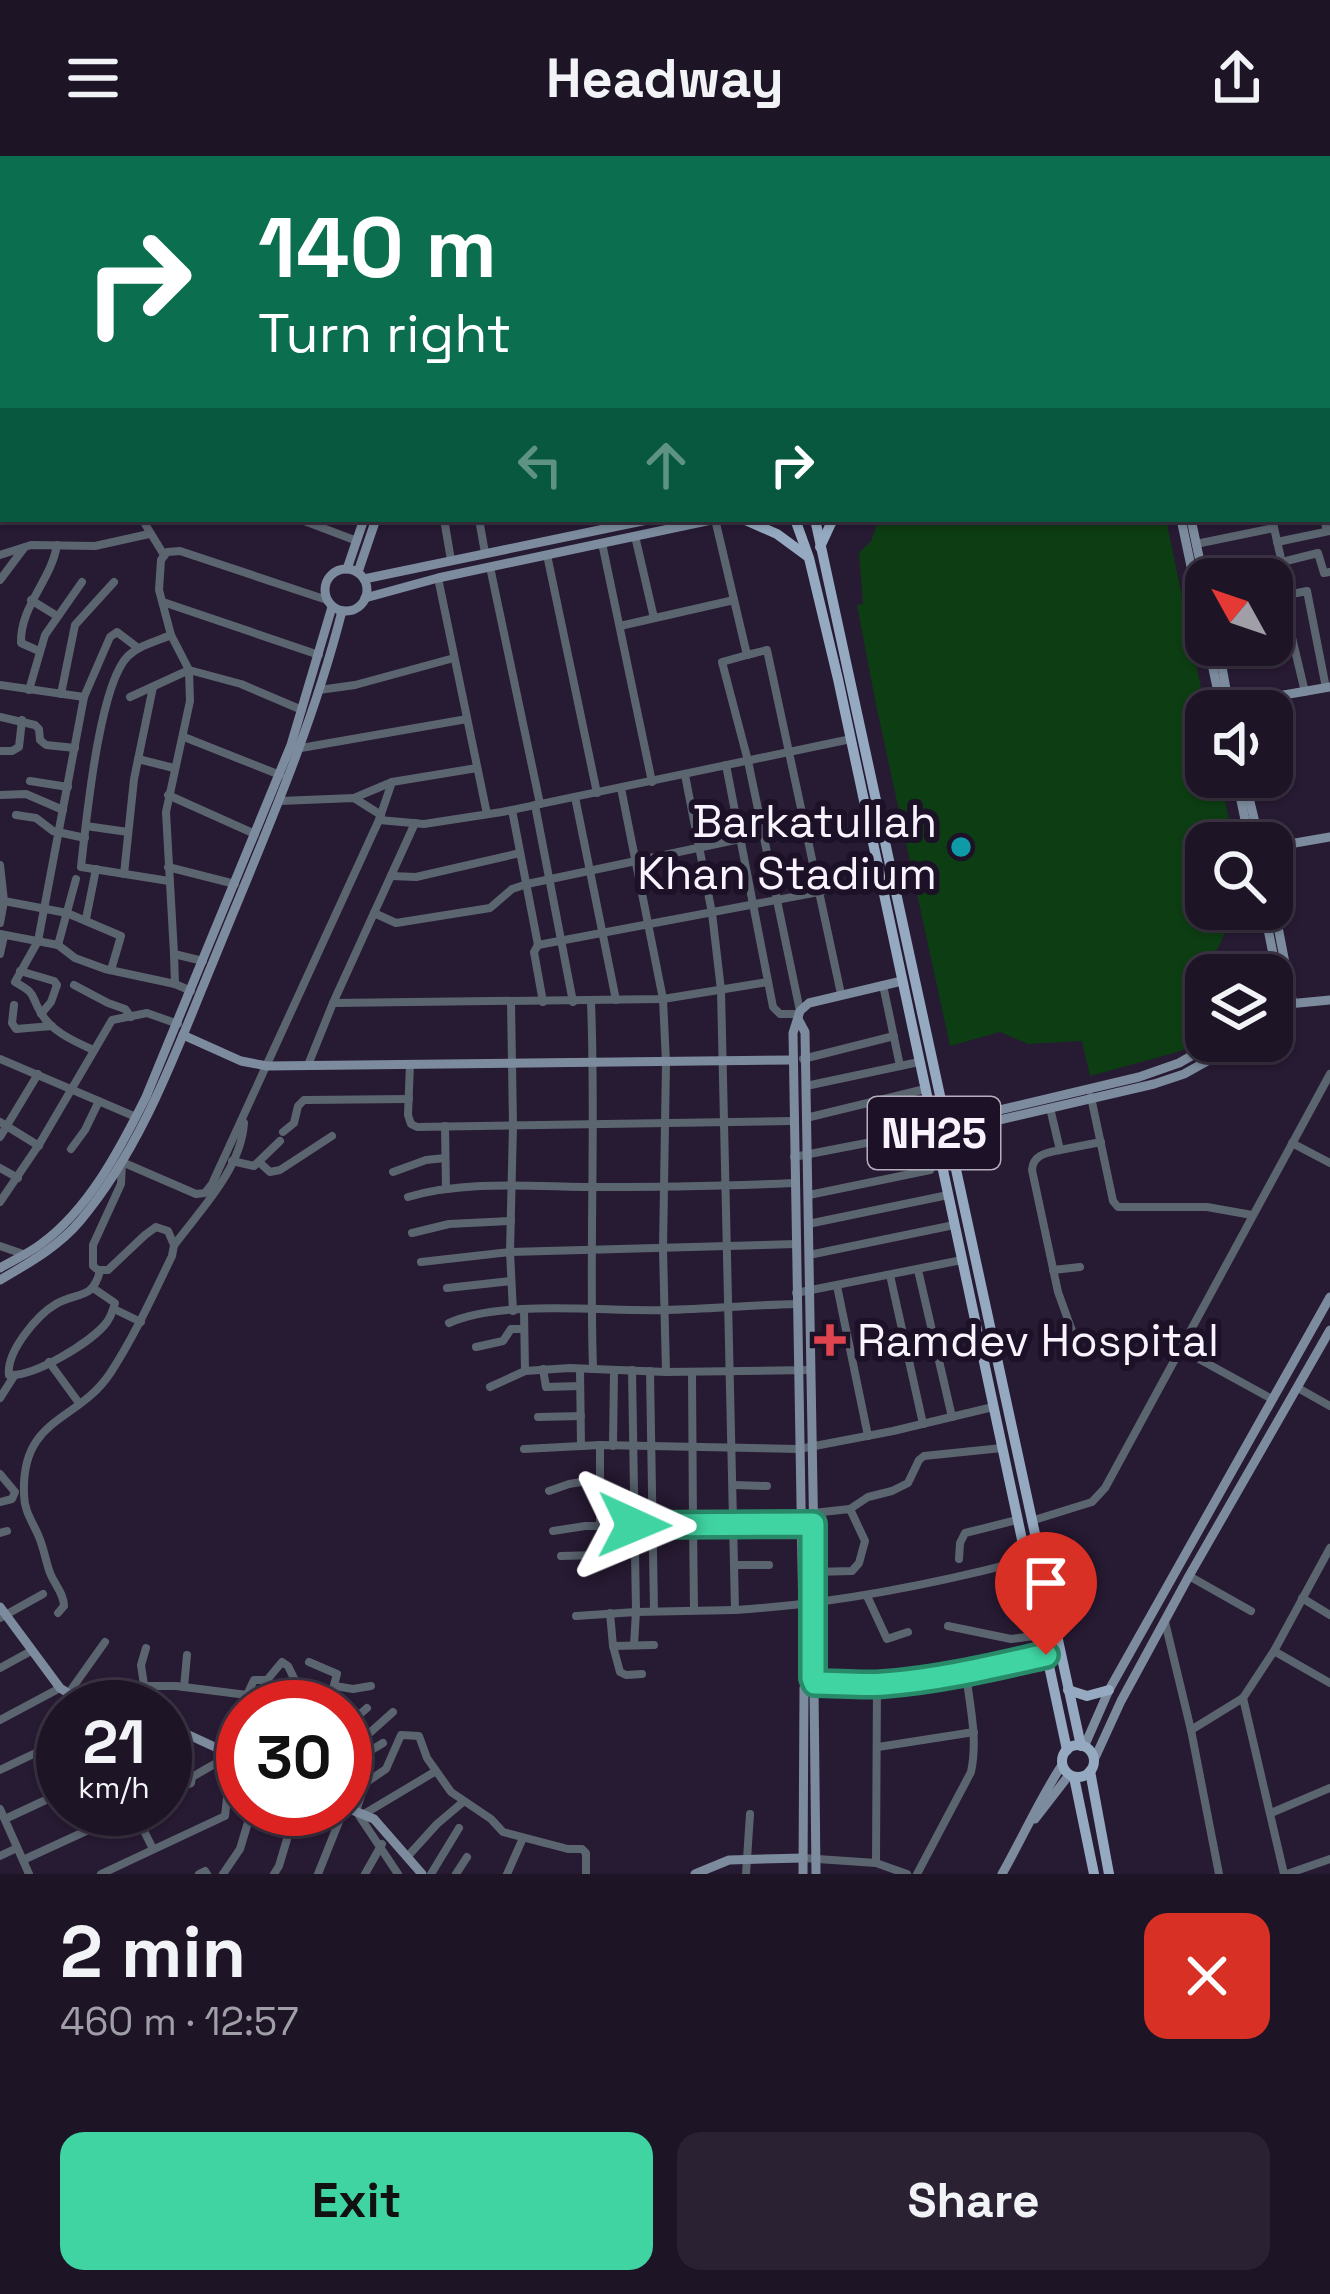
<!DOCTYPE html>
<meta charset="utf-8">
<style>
body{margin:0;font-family:"Space Grotesk",sans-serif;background:#2a2132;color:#f1f3f6;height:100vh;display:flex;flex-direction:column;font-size:45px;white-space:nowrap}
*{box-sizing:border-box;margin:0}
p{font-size:39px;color:#a09ea7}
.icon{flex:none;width:66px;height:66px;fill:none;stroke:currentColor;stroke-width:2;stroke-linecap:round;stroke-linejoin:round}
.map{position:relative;height:1718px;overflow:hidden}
.details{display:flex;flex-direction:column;background:#1d1426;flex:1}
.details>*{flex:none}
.banner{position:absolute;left:0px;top:0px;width:1332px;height:366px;box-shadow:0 3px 9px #0004,0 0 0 3px #3b3343;background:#0b6e4f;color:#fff;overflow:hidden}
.needle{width:78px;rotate:310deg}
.buttons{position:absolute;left:1185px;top:402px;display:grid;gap:24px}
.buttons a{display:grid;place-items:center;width:108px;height:108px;border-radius:24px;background:#1d1426;box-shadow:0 3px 9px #0004,0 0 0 3px #3b3343;font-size:60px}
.speed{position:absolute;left:36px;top:1524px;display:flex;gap:24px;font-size:60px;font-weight:700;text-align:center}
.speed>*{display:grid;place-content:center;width:156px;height:156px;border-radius:50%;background:#1d1426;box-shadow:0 3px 9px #0004,0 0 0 3px #3b3343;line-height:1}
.speed small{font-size:30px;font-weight:400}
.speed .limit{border:18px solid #d22;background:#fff;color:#111}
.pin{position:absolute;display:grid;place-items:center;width:102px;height:102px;color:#fff;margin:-123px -51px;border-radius:50% 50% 50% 0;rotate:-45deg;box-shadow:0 0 12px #0007}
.pin .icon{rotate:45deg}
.me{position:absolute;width:132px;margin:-66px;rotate:91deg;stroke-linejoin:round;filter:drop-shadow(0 0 9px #0008)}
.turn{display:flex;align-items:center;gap:42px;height:252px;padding:0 60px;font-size:54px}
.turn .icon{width:156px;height:156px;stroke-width:2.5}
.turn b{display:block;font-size:84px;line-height:102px}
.lanes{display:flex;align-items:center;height:114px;padding:0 60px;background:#0003;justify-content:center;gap:60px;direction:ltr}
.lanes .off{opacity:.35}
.round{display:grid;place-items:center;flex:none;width:126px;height:126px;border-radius:24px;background:#2a2132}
.overview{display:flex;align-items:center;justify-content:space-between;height:204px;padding:0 60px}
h1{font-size:72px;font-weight:800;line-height:90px}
.action{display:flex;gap:24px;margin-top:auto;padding:24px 60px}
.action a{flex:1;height:138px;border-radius:24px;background:#3fd4a2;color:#111;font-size:48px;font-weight:800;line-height:138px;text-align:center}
.action a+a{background:#2a2132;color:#f1f3f6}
header{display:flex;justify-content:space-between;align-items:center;height:156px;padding:0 60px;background:#1d1426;font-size:54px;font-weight:800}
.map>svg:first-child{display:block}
</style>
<header><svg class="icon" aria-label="menu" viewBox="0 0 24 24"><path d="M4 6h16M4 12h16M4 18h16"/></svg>Headway<svg class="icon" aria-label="share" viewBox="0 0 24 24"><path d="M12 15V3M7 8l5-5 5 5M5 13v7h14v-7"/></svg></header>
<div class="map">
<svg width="1330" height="1718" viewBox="0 0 1330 1718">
<rect width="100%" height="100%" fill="#271a33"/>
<!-- green -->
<polygon fill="#0d3d13" points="879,363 1166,363 1206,555 1206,621 1220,621 1234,687 1206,687 1206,753 1248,753 1252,772 1225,777 1199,832 1206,860 1206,880 1181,895 1090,920 1082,885 1028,888 1000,876 950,890 875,544 857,449 863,448 859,397 871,385"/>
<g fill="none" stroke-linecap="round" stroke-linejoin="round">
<!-- street -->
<g stroke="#5b6570" stroke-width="8">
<polyline points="292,0 300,3"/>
<polyline points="599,0 599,3"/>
<polyline points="628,0 629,3"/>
<polyline points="830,0 831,3"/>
<polyline points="1206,0 1207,3"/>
<polyline points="60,3 61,0"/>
<polyline points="83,3 84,0"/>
<polyline points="127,3 128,0"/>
<polyline points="185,3 186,0"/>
<polyline points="263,3 264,0"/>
<polyline points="938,3 952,0"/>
<polyline points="1290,3 1303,0"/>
<polyline points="1329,60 1330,59"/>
<polyline points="0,62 3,63"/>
<polyline points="1329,69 1330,68"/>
<polyline points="1329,132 1330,131"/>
<polyline points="0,162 3,161"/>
<polyline points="0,223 3,224"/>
<polyline points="0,239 3,240"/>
<polyline points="0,293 3,293"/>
<polyline points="0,334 3,334"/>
<polyline points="142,363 164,399"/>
<polyline points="299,363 357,385"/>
<polyline points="444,363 451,404"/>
<polyline points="479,363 485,397"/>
<polyline points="715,363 747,499 722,506 748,605 800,855"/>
<polyline points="1272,363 1289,438"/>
<polyline points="1324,363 1327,375"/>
<polyline points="635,380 654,462"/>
<polyline points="1277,386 1330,375"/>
<polyline points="602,387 652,626"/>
<polyline points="1196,388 1274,372"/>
<polyline points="0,399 31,389 95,390 149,378"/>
<polyline points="547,399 597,637"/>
<polyline points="1282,406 1318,397 1324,417 1330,416"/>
<polyline points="490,411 540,648"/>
<polyline points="438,422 487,658"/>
<polyline points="0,424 24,392"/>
<polyline points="1282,440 1305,536"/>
<polyline points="1272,442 1307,435 1326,532"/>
<polyline points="31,444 57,460"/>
<polyline points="163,446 319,499"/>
<polyline points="620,470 734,444"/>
<path d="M39 495 21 487C20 450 51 425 57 389"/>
<polyline points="747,499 767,494 841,838"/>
<polyline points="0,529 84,541"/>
<polyline points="29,534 45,479 82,426"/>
<polyline points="319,534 355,529 454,502"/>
<polyline points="61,538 75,469 114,426"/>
<polyline points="130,541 189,514 241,528 302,554"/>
<polyline points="0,561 35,569 39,573 40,584 46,589 75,592"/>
<polyline points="184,581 280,619"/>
<polyline points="301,592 467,563"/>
<polyline points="0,595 12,595 19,591 22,564"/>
<polyline points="138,603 174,612"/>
<polyline points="726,609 773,851 780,858 798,858"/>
<path d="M685 619 712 757 721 834 735 1454C835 1448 930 1429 1026 1404"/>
<polyline points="30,625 68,631"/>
<polyline points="621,632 663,843 666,906 663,1093 666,1216"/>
<polyline points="0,639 26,638 63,654"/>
<polyline points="168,639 255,678"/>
<polyline points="575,641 616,844"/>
<polyline points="354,642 392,626 477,612"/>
<polyline points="280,645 354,642 381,659"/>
<polyline points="535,649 573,846"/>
<polyline points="512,654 538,789"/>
<polyline points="16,659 36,662 53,675 85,682"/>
<polyline points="379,664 424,668 502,656 851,583"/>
<polyline points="86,670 128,676"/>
<polyline points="0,709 4,745 67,757 121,780 111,814"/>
<polyline points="168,711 235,728"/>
<polyline points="124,718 134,623 153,531"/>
<polyline points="391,720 416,721 520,697"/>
<path d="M169 725 81 711C86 667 99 528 128 500 140 489 157 485 171 479"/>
<polyline points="374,757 396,767 490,752 512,733 527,728 740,683"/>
<polyline points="86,763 96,713"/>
<polyline points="0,767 4,745"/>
<polyline points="0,778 58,789 75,802 105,813 175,828 191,835"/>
<polyline points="58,789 76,723"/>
<polyline points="0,798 4,780"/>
<polyline points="174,798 175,828"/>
<polyline points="203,805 174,798 166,656 190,545 189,514 171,479 159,434 161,404 167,396 180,395 327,444"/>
<polyline points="20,815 54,825 57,829 51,846 41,858"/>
<polyline points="74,829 108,847 125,853 131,861"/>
<polyline points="883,829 900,910"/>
<polyline points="511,846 513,969 510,1096 513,1155"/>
<polyline points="543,846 534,796 538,789 893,722"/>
<path d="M591 846C596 968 589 1091 593 1213"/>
<polyline points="333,847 415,667"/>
<polyline points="14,849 12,867 16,873 52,870"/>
<path d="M93 894C74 885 52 876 41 857 29 837 38 839 15 826L38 785 84 541 110 481 117 476 138 492"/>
<polyline points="0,903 136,961"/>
<polyline points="803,903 894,880"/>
<polyline points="410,908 408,959 411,968 417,971 793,965"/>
<polyline points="308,909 333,847 663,843 768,826"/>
<polyline points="806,930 919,906"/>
<polyline points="1091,941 1113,1045 1118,1051 1207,1051 1252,1059"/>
<polyline points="1050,952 1060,994 1101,986"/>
<polyline points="806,962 925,933"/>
<polyline points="0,966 39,990"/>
<polyline points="445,970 446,1033"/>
<polyline points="283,976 294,967 298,950 304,944 409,943"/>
<polyline points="0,981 38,918"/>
<polyline points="1292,987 1330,1007"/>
<polyline points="71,993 85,974 99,945"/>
<path d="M1060 994C1047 997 1033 998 1032 1014L1058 1136 1079 1194"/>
<polyline points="794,1001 918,977 932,969"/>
<polyline points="232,1005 254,1010 280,985"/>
<polyline points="259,1006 270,1016 280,1014 332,980"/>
<polyline points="0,1012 18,1022"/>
<polyline points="393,1016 426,1004 445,1002"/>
<polyline points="809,1039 930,1014"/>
<path d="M408 1041C463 1025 525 1030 582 1031 653 1031 724 1030 794 1027"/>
<polyline points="0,1046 40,987 112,864 147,857 178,868"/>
<polyline points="808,1068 948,1039"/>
<polyline points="412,1077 449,1068 511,1065"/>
<path d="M175 1088C201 1053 241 1013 244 967"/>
<polyline points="0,1090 23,1098"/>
<polyline points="809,1099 954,1069"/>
<polyline points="421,1106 510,1096 796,1088"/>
<polyline points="918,1114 952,1261"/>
<polyline points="1053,1114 1080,1111"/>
<polyline points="890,1119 923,1268"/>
<polyline points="837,1130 868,1280"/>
<path d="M93 1132 115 1147C112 1156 112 1159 107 1166 92 1186 34 1221 9 1219 6 1196 37 1159 56 1148 78 1135 92 1145 100 1115"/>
<polyline points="447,1132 511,1125"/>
<polyline points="796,1137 962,1104"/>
<polyline points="114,1153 141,1166"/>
<polyline points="524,1154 525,1215 570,1212 666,1216 810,1214"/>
<path d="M449 1167C503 1143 604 1156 665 1154 709 1153 753 1149 797 1148"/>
<polyline points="476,1191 503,1185 511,1173 524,1173"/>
<polyline points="1179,1192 1272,1243"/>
<polyline points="49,1206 79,1247"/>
<polyline points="543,1213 546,1231 580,1230"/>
<polyline points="580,1213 581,1290"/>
<polyline points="632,1214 636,1456 735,1454"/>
<polyline points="650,1215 654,1455"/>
<polyline points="490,1231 525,1215"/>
<polyline points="1298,1232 1330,1250"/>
<polyline points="0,1242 14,1220"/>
<polyline points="538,1261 581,1260"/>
<polyline points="600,1289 600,1370"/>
<polyline points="613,1290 614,1214"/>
<polyline points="524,1293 600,1289 799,1293 893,1275 993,1251"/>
<polyline points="0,1318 15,1336 12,1343 0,1346"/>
<polyline points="733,1329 767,1330"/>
<polyline points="549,1335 569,1328 599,1323"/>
<polyline points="850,1353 868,1341 892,1335 908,1327 919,1304 924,1300 1002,1292"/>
<polyline points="813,1357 850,1353 865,1385 859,1407 852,1415 814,1416"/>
<polyline points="1031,1365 1092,1346 1105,1332 1330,918"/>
<polyline points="553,1375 585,1370 693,1370 692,1216"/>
<polyline points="0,1377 7,1375"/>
<polyline points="561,1400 635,1398"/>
<polyline points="959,1403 960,1387 965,1377 1017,1364"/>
<polyline points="735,1409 769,1409"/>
<polyline points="1189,1420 1251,1455"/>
<polyline points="867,1440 887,1483 908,1476"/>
<polyline points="1302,1442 1330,1459"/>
<polyline points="694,1454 693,1370 813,1368"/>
<path d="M58 1457 64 1450C64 1438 55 1429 50 1417 46 1406 44 1393 39 1381 33 1366 24 1356 24 1338 21 1260 78 1267 111 1216 135 1179 153 1139 172 1100L174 1089 168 1075 156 1071 145 1079 108 1114H98L93 1110V1089L121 1028 122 1006 196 1038 205 1037 212 1028 379 664 392 626"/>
<polyline points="610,1457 613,1490 620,1516 626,1519 642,1518"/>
<polyline points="576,1460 636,1456 634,1489"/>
<polyline points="0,1462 43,1438"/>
<polyline points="1165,1466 1191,1574 1219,1718"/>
<polyline points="948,1470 1011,1483 1042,1479"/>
<polyline points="613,1490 654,1489"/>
<polyline points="1274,1495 1330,1527"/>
<polyline points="309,1506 337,1518 328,1551"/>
<polyline points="0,1512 31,1495"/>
<polyline points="815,1527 902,1526 966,1518 1047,1499"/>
<polyline points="144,1529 141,1509 146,1492"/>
<polyline points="335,1530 353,1533 371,1530"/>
<polyline points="184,1531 187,1499"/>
<polyline points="68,1538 105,1486"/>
<polyline points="1243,1542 1284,1718"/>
<polyline points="119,1551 123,1535 128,1530 176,1530 247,1539 254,1524 267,1524 282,1506 288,1510 308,1551"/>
<polyline points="0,1564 60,1532"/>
<polyline points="345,1571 367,1552"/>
<polyline points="1191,1574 1243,1542 1274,1495 1330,1392"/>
<polyline points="165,1587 185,1578"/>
<polyline points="878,1591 974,1576"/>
<polyline points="223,1594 247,1539"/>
<polyline points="345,1599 393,1556"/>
<polyline points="345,1610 383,1587"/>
<polyline points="0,1614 63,1584"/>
<polyline points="345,1615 361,1640 356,1655 398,1718"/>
<polyline points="358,1632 386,1613 401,1579 419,1580 427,1602 451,1636 491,1663 503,1676 568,1693 582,1693 586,1697 586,1718"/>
<polyline points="165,1639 191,1627 192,1621 232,1598"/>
<polyline points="0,1653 29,1718"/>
<polyline points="133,1653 153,1693"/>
<polyline points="1271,1657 1330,1632"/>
<polyline points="364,1658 436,1615"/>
<polyline points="5,1663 63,1636"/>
<polyline points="0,1700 17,1692"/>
<polyline points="408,1700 437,1668 463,1646"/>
<polyline points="803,1702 876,1707 907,1718"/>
<polyline points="23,1704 134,1653"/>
<polyline points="876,1707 877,1528"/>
<polyline points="101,1718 225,1660 232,1598"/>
<polyline points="199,1718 205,1715 207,1718"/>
<polyline points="223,1718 240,1693 252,1653"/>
<polyline points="274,1718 279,1710 296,1653"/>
<polyline points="318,1718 344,1653"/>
<polyline points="365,1718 382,1688"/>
<polyline points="431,1718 459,1672"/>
<polyline points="456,1718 467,1701"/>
<polyline points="507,1718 523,1682"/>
<polyline points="746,1718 750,1658"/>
<path d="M917 1718 971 1616C978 1583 970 1551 966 1518"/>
<polyline points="1287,1718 1330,1703"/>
</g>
<!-- secondary -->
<g stroke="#7c8c9e" stroke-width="9">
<polyline points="991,0 992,3"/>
<polyline points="495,3 496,0"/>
<polyline points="508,3 509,0"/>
<polyline points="1329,215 1330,215"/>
<polyline points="1329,228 1330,228"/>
<polyline points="1181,363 1206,481"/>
<polyline points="1191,363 1206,434"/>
<circle cx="346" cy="434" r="21"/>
<polyline points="347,413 364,363"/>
<polyline points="358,416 376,363"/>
<polyline points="364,423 652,363"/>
<polyline points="365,442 438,422 716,363"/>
<polyline points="1208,489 1222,555"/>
<polyline points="1218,489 1230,555"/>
<polyline points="1220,550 1330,531"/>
<polyline points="1236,621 1250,687"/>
<polyline points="1244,621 1260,687"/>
<polyline points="1272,691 1330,681"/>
<polyline points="1272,740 1292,843 1279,864 1272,868"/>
<polyline points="1264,753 1280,833 1279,843 1272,854"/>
<polyline points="1288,848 1330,844"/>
<polyline points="798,863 805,876 815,1448 813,1522"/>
<polyline points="183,879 241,905 267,910 793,904"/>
<polyline points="944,967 1139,921 1179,907 1218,885"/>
<polyline points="935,979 1154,928 1184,918 1243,885"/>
<path d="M0 1112C14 1104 29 1097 41 1088 89 1053 120 993 146 941L291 589 332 451"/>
<path d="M0 1124C29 1107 58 1091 80 1065 143 990 176 895 213 806 260 690 311 577 342 455"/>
<polyline points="0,1451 60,1532 90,1551"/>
<polyline points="804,1523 793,877 800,855 809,847 902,825"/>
<polyline points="814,1532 816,1718"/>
<polyline points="165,1568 243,1604"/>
<polyline points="1084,1591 1109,1534 1330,1141"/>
<polyline points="1094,1604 1121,1545 1189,1420 1330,1174"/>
<polyline points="345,1651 374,1663 422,1718"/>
<polyline points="1035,1663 1069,1619"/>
<polyline points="695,1718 729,1704 803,1702"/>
<polyline points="803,1718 804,1532"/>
<path d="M1002 1718C1023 1681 1039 1644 1062 1609"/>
</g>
<!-- primary -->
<g stroke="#95aac1" stroke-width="10">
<polyline points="721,0 722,3"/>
<polyline points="732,0 733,3"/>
<polyline points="743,363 777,378 807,400"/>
<polyline points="795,363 809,402 838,523 1067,1594"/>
<polyline points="815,363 1081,1590"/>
<polyline points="820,391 833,363"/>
<polyline points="1068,1534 1087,1540 1109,1534"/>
<circle cx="1078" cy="1605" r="16"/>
<polyline points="1090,1615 1109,1718"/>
<polyline points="1074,1621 1094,1718"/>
</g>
</g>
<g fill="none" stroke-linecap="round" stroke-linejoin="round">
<!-- route casing -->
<g stroke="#298a69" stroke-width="30">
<path id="route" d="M634 1369 813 1368V1522L815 1527C838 1527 861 1530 884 1528 939 1524 992 1511 1046 1499"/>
</g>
<!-- route -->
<use href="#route" stroke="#3fd4a2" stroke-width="21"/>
</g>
<!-- markers -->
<circle fill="#0f9aa8" stroke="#1d1128" stroke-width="4.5" cx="961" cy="691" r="12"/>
<path fill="#e0444e" stroke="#1d1128" stroke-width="4.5" d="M824 1166h12v12h12v12h-12v12h-12v-12h-12v-12h12z"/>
<g text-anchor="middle" stroke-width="12" stroke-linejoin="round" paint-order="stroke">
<!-- shield labels -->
<rect fill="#1d1128" stroke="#b6afbd" stroke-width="3" x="868" y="941" width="132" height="72" rx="9"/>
<g font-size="42" font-weight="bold" fill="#f8f3fd">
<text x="934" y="992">NH25</text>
</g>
<!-- poi labels -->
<g font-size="45" fill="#f8f3fd" stroke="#1d1128" text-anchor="end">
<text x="937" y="681">Barkatullah<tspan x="937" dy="52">Khan Stadium</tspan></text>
<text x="857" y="1200" text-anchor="start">Ramdev Hospital</text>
</g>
</g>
</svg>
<div class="buttons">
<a><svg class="needle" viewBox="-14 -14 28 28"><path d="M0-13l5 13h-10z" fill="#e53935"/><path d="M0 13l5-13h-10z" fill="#a09ea7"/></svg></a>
<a><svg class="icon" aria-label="sound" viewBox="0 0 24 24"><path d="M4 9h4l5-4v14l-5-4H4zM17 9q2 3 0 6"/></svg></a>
<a><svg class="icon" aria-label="search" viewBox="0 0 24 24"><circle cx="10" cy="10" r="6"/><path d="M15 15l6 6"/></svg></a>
<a><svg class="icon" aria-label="layers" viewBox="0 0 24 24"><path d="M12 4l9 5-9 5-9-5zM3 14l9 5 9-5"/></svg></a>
</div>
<div class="speed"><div>21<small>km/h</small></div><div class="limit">30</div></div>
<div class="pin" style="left:1046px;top:1499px;background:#d93025"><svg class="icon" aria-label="arrive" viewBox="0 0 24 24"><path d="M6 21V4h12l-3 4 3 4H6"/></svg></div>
<svg class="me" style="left:634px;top:1369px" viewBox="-20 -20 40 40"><path d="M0-17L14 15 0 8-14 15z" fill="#3fd4a2" stroke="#fff" stroke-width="4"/></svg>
<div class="banner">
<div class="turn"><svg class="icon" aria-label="right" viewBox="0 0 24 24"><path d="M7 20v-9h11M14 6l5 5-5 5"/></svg><div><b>140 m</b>Turn right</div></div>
<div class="lanes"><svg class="icon off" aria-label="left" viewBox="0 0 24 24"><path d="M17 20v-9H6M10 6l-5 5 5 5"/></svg><svg class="icon off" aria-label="ahead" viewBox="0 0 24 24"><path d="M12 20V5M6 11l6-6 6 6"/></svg><svg class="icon" aria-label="right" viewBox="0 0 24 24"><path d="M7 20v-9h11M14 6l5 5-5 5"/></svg></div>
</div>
</div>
<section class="details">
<div class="overview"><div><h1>2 min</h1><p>460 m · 12:57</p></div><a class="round" style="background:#d93025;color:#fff"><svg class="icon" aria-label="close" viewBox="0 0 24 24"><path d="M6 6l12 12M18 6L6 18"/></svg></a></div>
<div class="action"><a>Exit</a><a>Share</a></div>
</section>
